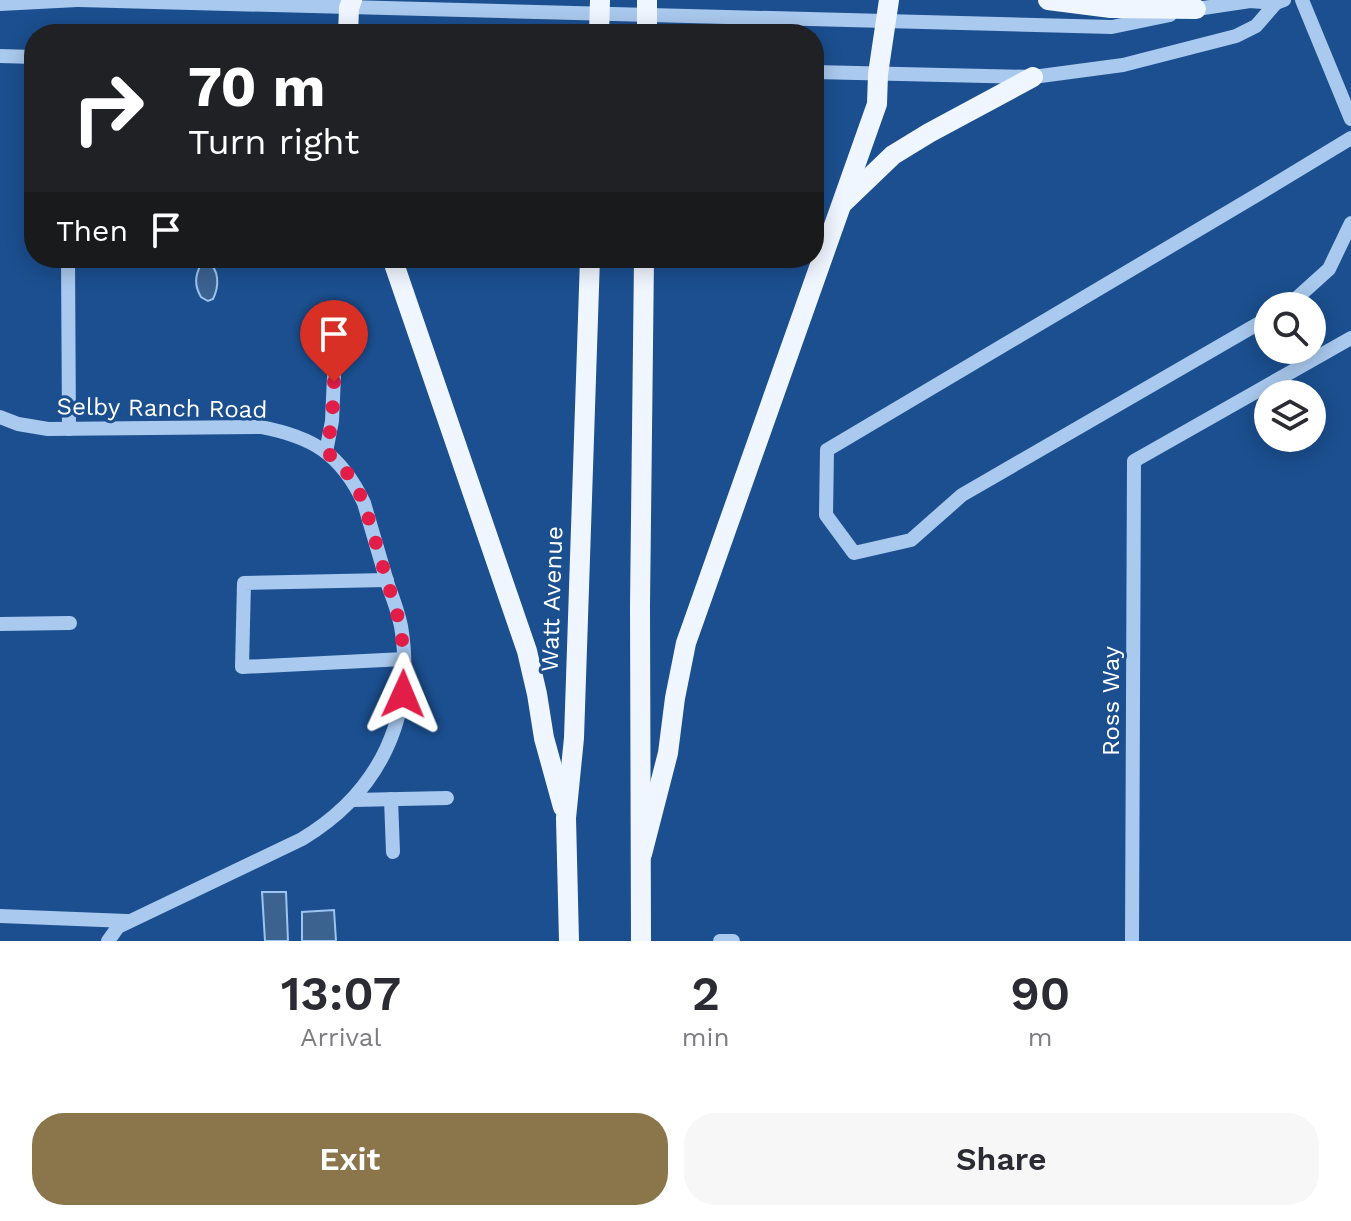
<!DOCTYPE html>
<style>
body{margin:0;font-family:"Work Sans",sans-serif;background:#f7f7f7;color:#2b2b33;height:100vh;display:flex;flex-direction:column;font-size:30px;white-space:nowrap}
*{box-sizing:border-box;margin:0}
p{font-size:26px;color:#7c7c81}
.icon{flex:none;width:44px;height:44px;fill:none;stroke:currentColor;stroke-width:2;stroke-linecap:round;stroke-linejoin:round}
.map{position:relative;height:941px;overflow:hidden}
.details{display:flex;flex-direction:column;background:#fff;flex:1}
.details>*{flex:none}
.guide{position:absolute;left:24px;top:24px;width:800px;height:244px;border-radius:32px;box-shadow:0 4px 20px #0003;background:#202124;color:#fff;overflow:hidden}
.controls{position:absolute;left:1254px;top:292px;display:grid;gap:16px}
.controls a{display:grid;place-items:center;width:72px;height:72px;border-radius:50%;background:#fff;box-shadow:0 4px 20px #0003;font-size:40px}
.pin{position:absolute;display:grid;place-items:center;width:68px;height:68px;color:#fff;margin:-82px -34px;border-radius:50% 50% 50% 0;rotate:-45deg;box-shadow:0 0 8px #0007}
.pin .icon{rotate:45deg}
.me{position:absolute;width:88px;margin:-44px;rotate:1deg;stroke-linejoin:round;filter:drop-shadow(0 0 6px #0008)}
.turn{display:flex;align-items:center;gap:28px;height:168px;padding:0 32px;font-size:36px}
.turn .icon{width:104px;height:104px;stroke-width:2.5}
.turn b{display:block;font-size:56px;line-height:68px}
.then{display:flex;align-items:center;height:76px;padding:0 32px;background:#0003;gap:16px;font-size:30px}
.eta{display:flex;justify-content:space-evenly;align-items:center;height:136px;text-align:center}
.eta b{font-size:48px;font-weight:600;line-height:56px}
.primary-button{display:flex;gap:16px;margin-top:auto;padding:16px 32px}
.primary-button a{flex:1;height:92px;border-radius:32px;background:#8a764a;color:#fff;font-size:32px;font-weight:600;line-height:92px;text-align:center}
.primary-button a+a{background:#f7f7f7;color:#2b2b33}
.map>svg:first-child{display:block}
</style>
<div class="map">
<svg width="1351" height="941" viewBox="0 0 1351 941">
<rect width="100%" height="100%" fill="#1b4f8f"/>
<!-- water -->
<g fill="#3c6290" stroke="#9cc4f0" stroke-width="2">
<path d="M207 262C220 269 219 287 213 299L208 301 201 297C194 285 195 276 201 264Z"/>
<polygon points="262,892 286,892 288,941 265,941"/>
<polygon points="334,910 336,941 302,941 302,912"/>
</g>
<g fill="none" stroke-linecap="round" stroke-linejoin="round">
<!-- minor -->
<g stroke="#a9c9ee" stroke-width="14">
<polyline points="79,0 1112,27 1170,15"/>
<polyline points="1302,0 1351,119"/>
<polyline points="0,4 77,0"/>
<polyline points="1190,10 1250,1 1276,3 1284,0"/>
<polyline points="0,56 34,57"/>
<polyline points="814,72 1033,77 1123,65 1236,36 1256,26 1276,3"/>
<polyline points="68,258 69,429"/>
<polyline points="1288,306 1329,269 1351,223"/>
<polyline points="1268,318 962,495 911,540 854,553 826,515 827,450 1262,192 1351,138"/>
<path d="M0 417 18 424 48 429 261 427C313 437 341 454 364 503 372 530 380 558 388 585 393 598 398 612 401 626 416 716 380 792 302 839L118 927 108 941"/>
<polyline points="326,452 332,421 335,354"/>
<polyline points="387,580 244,583 242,667 404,659"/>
<polyline points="0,624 70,623"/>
<polyline points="391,799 393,852"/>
<polyline points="353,800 447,798"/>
<polyline points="0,916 127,921"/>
<polyline points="720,941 733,941"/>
<polyline points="1132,941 1134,461 1351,338"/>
</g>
<!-- major -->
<g stroke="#f0f6ff" stroke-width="20">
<polyline points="1048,0 1111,8 1196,9"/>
<polyline points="348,34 349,8 352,0"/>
<polyline points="844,202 893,155 929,133 1033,77"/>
<polyline points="392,258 527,651 537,694 544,738 563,807"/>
<polyline points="642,854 668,753 675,698 686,643 877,104 878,74 889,0"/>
<polyline points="569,941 566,818 574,738 590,258"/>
<polyline points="641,941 640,606 644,258"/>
</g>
<!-- major-bridge -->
<g stroke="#f0f6ff" stroke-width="20">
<polyline points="599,34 600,0"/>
<polyline points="647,34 647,0"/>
</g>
</g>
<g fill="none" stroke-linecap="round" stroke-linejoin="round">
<!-- route -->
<path stroke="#e11d48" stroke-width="14" stroke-dasharray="0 25.2" d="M334 382 332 421 326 452C344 465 355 483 364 503L400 624 405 664 403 694"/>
</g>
<g text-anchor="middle" stroke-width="6" stroke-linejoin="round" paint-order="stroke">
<!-- street labels -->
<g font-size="24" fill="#fff" stroke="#1b4f8f">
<text transform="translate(162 408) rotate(1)" y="8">Selby Ranch Road</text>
<text transform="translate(552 599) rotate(-88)" y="8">Watt Avenue</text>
<text transform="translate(1111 701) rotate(-90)" y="8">Ross Way</text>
</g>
</g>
</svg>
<div class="controls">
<a><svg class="icon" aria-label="search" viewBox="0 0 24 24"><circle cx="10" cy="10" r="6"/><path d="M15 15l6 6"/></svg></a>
<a><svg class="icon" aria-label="layers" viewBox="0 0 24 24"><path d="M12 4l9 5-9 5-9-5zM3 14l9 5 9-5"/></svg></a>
</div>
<div class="pin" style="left:334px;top:382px;background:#d93025"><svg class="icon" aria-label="arrive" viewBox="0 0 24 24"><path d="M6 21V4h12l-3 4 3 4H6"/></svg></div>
<svg class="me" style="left:403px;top:694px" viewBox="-20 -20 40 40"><path d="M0-17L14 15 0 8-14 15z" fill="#e11d48" stroke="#fff" stroke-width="4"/></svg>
<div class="guide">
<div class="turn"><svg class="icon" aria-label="right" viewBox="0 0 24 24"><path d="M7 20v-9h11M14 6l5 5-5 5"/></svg><div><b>70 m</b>Turn right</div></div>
<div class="then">Then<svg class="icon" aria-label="arrive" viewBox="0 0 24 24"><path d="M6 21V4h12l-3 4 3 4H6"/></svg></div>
</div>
</div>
<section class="details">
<div class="eta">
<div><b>13:07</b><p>Arrival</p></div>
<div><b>2</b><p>min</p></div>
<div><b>90</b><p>m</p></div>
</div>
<div class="primary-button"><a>Exit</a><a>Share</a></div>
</section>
